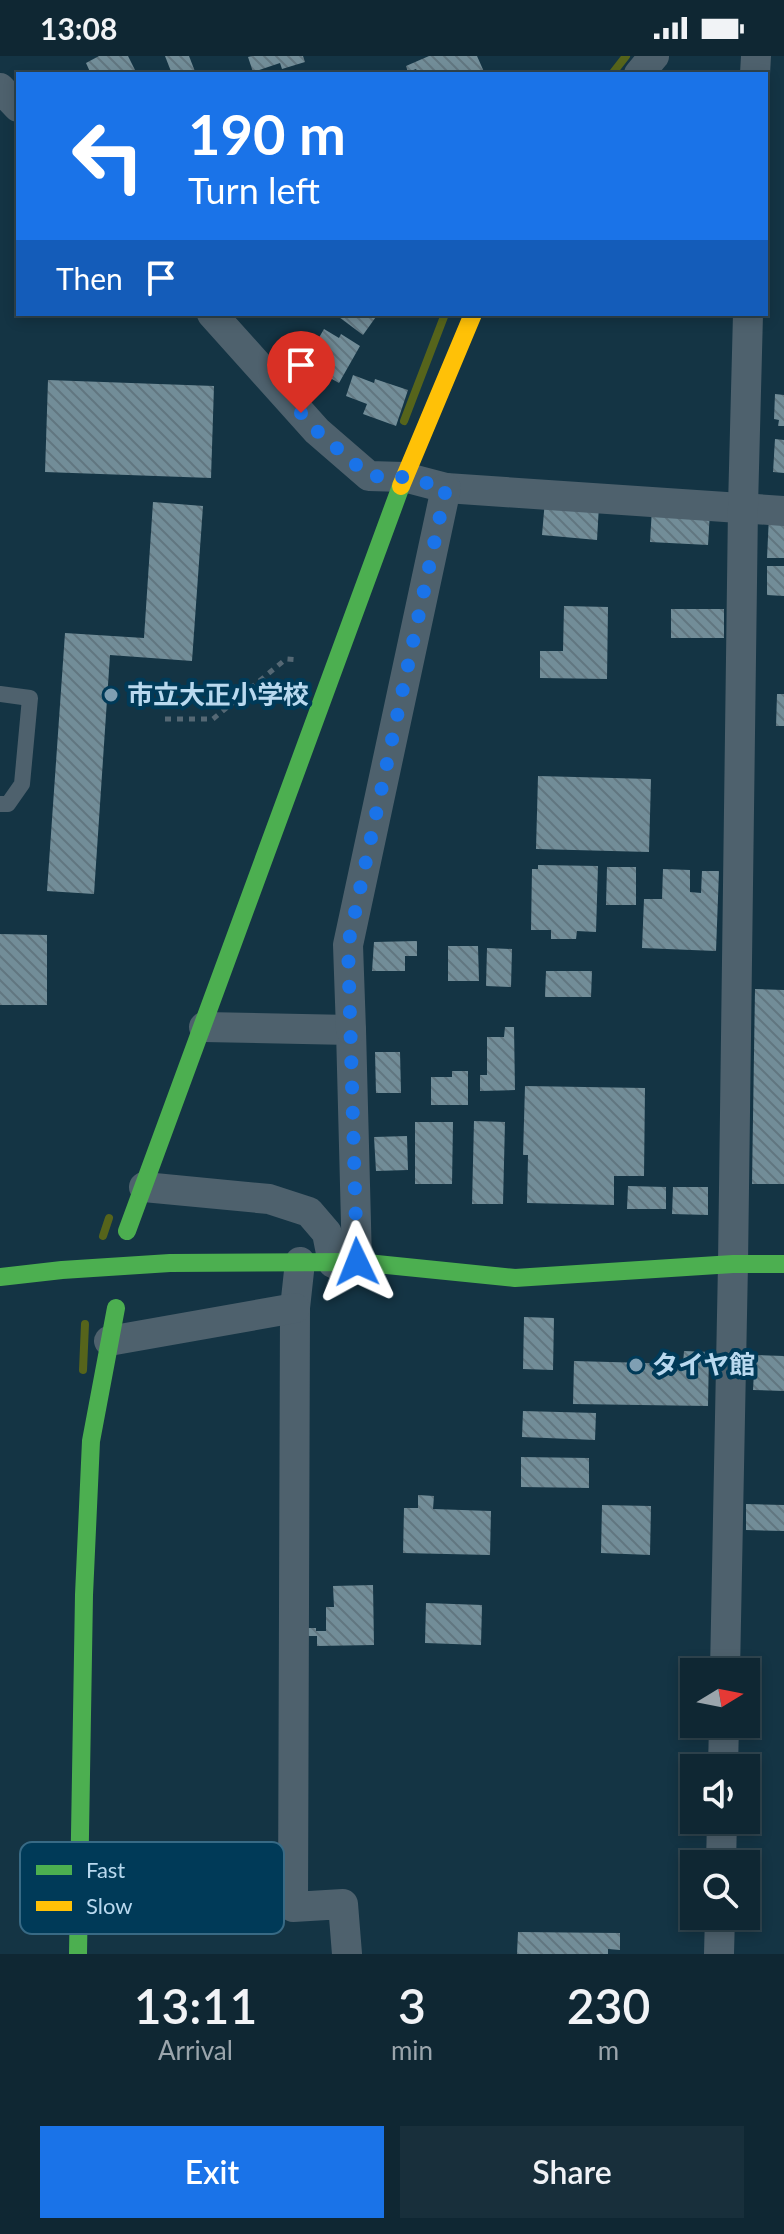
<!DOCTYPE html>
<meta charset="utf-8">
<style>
body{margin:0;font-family:Lato,"Noto Sans JP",sans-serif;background:#182f3b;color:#f1f3f6;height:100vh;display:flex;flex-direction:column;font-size:30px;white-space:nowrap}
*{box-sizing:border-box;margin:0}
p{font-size:26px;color:#9ba5ac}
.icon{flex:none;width:44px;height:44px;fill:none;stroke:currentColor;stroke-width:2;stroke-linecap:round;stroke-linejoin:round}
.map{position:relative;height:1898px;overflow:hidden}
.drawer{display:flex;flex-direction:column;background:#0f2733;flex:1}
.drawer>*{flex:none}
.banner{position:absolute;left:16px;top:16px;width:752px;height:244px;border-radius:0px;box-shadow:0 4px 12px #0003,0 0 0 2px #2f444e;background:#1a73e8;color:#fff;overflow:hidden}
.needle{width:52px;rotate:80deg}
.controls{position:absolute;left:680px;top:1602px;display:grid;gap:16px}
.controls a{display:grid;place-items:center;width:80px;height:80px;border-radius:0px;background:#0f2733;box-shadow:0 4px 12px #0003,0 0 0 2px #2f444e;font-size:40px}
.pin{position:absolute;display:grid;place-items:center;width:68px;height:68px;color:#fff;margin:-82px -34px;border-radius:50% 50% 50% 0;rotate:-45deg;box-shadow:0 0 8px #0007}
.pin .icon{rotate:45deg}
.me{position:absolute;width:88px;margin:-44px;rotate:358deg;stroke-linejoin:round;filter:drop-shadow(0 0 6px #0008)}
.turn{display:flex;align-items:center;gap:28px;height:168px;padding:0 40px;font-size:36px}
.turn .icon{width:104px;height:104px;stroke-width:2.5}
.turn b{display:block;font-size:56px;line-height:68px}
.then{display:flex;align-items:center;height:76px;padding:0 40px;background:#0003;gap:16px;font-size:30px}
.eta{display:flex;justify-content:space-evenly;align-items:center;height:136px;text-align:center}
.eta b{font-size:48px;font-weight:600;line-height:56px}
.button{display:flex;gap:16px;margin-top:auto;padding:16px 40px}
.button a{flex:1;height:92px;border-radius:0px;background:#1a73e8;color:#fff;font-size:32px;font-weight:600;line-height:92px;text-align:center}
.button a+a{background:#182f3b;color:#f1f3f6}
.status{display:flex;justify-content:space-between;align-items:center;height:56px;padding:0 40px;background:#0f2733;direction:ltr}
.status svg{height:22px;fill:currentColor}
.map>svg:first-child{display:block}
</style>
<div class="status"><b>13:08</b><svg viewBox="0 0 49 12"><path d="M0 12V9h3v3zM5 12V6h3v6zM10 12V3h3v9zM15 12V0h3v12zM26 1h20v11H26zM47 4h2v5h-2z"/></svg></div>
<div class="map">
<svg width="784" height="1898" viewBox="0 0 784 1898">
<defs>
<pattern id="building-back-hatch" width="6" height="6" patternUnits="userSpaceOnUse" patternTransform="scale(2)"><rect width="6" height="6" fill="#728d98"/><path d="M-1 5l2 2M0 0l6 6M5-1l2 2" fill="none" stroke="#617680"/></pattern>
</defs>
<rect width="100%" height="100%" fill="#143444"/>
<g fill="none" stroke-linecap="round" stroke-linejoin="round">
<!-- stream -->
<g stroke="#56641b" stroke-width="8">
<polyline points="612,18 626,0"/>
<polyline points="404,365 445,258"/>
<polyline points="103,1180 109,1162"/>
<polyline points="83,1314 85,1268"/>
</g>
</g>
<!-- building -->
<g fill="url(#building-back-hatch)">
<polygon points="99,0 128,0 137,18 91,18 86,7"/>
<polygon points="165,0 189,0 196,18 172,18"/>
<polygon points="252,0 303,0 305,6 282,13 280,7 253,16 248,1"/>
<polygon points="429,0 477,0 485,18 419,18 416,13 408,16 406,10"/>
<polygon points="335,258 378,258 363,279"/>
<polygon points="324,273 339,282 341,278 360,290 339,327 325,319 331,309 310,297"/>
<polygon points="353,319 374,327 375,323 408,334 396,370 363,358 367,348 346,340"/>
<polygon points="48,324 214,330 211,422 45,416"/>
<polygon points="775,338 784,339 784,370 778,370 779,364 774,363"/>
<polygon points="775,383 784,384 784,417 773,416"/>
<polygon points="545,444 599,449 597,484 542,479"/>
<polygon points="153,446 203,450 192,605 110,599 94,838 47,835 65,577 144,582"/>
<polygon points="652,452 710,456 708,489 650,486"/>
<polygon points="769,460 784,461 784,502 767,502"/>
<polygon points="767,510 784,510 784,540 767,539"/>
<polygon points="564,550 608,551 607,623 540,622 540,595 563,595"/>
<rect x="671" y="553" width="53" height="29"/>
<polygon points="777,638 784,638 784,670 776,670"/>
<polygon points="538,720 651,723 649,796 536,793"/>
<polygon points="538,809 598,810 596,876 577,875 576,883 551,883 551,874 531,874 532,813 538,813"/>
<polygon points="607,811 636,811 636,849 606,849"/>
<polygon points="663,813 690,814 690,836 701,837 702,815 719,815 716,895 642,892 644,843 662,843"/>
<polygon points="0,878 47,879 47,949 0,949"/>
<polygon points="417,885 417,900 405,900 405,915 372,915 374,886"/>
<polygon points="448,890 478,890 479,925 448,925"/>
<polygon points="487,892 512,893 511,931 486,930"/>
<polygon points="546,915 592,915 591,941 545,941"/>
<polygon points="755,933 784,934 784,1128 752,1128"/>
<polygon points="505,971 514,971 515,1034 480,1035 480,1019 487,1019 487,981 504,981"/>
<polygon points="375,996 400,996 401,1037 376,1037"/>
<polygon points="452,1015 468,1015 468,1049 431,1049 431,1021 452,1021"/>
<polygon points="525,1030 645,1032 644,1120 614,1120 614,1149 527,1147 528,1099 523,1099"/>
<polygon points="474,1065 505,1066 503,1148 472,1148"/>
<polygon points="415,1066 453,1066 452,1128 415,1128"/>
<polygon points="407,1080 408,1114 376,1115 374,1081"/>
<polygon points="628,1130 666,1131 666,1153 627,1153"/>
<polygon points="673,1131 708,1131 708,1159 672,1158"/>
<polygon points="524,1261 554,1262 553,1314 523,1313"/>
<polygon points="684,1295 709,1296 708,1350 573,1348 574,1305 683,1308"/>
<polygon points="755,1299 784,1300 784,1335 753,1334"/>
<polygon points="523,1355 596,1357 595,1384 522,1381"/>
<polygon points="521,1401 589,1402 589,1432 521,1431"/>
<polygon points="418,1439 434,1440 433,1453 491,1455 490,1499 403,1497 404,1452 418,1452"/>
<polygon points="746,1448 784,1449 784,1475 746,1474"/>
<polygon points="602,1449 651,1450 650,1499 601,1497"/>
<polygon points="373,1529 374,1589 317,1590 317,1580 303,1580 303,1572 316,1572 316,1575 326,1575 326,1551 334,1551 333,1530"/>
<polygon points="426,1547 482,1549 481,1589 425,1587"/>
<polygon points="518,1876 620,1877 620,1894 608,1893 608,1898 517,1898"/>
</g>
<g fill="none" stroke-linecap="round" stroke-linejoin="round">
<!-- path -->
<polyline stroke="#556874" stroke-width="5" stroke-dasharray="6 6" stroke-linecap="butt" points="165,663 213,663 286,603 299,604"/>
<!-- lane -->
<polyline stroke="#4e616d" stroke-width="16" points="0,638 30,642 22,728 8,748 0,748"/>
<!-- street -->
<g stroke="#4e616d" stroke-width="30">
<polyline points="639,18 654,0"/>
<polyline points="755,18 756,0"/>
<polyline points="0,32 18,51"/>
<polyline points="212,258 317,375 369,420 404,421 446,432 784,455"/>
<polyline points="204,971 351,974 357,1206"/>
<polyline points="351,974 348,889 446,432"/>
<polyline points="144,1131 269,1143 309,1156 327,1177 333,1207"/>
<polyline points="300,1206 295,1252 293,1851 343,1848 347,1898"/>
<polyline points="109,1285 295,1252"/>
<polyline points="725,1616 733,1208 743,451 748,258"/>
<polyline points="723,1712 724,1668"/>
<polyline points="721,1808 722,1764"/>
<polyline points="719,1898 720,1860"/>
</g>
<!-- fast -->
<g stroke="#4caf50" stroke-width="18">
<polyline points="127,1175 401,430"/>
<polyline points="0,1221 62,1214 170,1207 357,1206 515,1222 733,1208 784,1208"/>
<polyline points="78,1898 84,1539 91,1385 116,1252"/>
</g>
<!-- slow -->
<polyline stroke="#ffc107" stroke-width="18" points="401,430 473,258"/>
</g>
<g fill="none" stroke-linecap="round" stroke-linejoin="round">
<!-- route -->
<polyline stroke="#1a73e8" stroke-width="14" stroke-dasharray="0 25.2" points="301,357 317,375 369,420 404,421 446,432 348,889 357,1206"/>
</g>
<!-- markers -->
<g fill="#7f9fb3" stroke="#003a58" stroke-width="3">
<circle cx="111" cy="639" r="8"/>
<circle cx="636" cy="1309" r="8"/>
</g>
<g text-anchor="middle" stroke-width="8" stroke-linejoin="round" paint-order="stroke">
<!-- poi labels -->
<g font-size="26" font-weight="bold" fill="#b9d9ef" stroke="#003a58" text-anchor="start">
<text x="127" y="648">市立大正小学校</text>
<text x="652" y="1318">タイヤ館</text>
</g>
</g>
<!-- legend -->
<rect x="20" y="1786" width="264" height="92" rx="12" fill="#003a58" stroke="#386a85" stroke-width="2"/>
<rect x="36" y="1809" width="36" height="10" fill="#4caf50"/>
<rect x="36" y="1845" width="36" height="10" fill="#ffc107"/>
<g font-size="22" fill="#b9d9ef">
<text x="86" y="1822">Fast</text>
<text x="86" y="1858">Slow</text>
</g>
</svg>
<div class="controls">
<a><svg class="needle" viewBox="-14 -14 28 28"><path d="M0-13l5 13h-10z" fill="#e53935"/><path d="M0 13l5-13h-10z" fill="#9ba5ac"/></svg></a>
<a><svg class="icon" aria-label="sound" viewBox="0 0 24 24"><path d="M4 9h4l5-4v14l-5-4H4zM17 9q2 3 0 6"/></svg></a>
<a><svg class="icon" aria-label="search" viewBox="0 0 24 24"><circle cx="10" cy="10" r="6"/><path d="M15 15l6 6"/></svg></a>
</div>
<div class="pin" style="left:301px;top:357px;background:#d93025"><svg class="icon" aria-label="arrive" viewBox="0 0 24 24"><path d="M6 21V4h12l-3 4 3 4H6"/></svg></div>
<svg class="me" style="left:357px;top:1206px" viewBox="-20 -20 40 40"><path d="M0-17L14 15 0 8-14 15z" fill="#1a73e8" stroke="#fff" stroke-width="4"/></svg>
<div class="banner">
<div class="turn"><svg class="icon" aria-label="left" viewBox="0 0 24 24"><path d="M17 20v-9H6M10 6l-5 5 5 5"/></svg><div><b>190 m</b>Turn left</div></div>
<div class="then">Then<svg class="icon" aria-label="arrive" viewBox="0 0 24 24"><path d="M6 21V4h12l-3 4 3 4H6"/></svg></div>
</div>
</div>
<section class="drawer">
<div class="eta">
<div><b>13:11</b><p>Arrival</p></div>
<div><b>3</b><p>min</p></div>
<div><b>230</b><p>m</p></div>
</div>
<div class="button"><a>Exit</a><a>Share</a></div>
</section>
